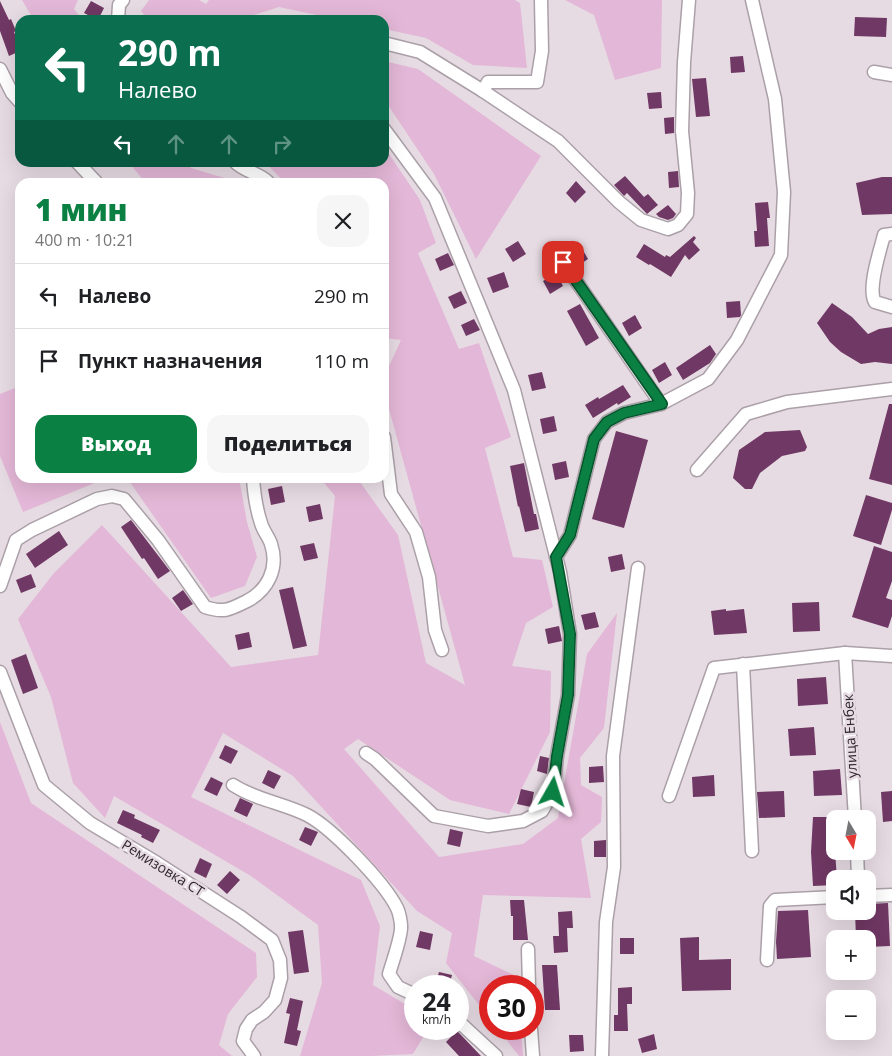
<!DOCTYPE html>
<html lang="ru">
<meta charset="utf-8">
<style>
body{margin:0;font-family:"Open Sans",sans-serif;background:#f6f6f6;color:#202124;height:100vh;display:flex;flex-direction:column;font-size:19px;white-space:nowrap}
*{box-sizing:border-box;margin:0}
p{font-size:16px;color:#757577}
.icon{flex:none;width:28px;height:28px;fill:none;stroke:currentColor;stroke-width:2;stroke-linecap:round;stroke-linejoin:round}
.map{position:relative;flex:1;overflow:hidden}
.side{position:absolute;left:15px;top:178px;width:374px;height:305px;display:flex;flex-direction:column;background:#fff;border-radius:15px;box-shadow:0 5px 20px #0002}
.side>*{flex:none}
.guide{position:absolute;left:15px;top:15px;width:374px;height:152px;border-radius:15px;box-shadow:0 5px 20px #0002;background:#0b6e4f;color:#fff;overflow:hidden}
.needle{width:32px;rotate:170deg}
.buttons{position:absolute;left:826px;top:810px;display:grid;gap:10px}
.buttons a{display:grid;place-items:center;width:50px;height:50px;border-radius:10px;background:#fff;box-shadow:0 5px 20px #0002;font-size:25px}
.speed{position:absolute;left:404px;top:975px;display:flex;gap:10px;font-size:25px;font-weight:700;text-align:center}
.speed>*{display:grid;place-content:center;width:65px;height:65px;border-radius:50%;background:#fff;box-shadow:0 5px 20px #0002;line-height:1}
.speed small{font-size:12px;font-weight:400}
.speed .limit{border:8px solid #d22;background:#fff;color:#111}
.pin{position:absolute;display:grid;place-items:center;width:42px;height:42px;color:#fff;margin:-21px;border-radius:10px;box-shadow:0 2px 8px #0006}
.me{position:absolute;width:55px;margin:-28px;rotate:6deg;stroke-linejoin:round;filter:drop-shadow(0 0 4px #0008)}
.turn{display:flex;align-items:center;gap:18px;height:105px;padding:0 20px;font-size:22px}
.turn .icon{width:65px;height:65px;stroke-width:2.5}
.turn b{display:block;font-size:35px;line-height:42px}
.lanes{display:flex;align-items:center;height:48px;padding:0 20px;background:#0003;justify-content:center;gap:25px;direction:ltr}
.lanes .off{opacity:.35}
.round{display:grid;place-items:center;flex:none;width:52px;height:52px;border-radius:15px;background:#f6f6f6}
.headline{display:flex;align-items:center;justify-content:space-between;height:85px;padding:0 20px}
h1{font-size:30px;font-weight:800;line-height:38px;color:#0b8043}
.cta{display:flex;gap:10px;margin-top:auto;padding:10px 20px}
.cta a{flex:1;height:58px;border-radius:15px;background:#0b8043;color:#fff;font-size:20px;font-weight:800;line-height:58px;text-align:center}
.cta a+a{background:#f6f6f6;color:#202124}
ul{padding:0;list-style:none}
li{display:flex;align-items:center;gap:15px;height:65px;padding:0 20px;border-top:1px solid #e0e0e0}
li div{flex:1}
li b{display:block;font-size:19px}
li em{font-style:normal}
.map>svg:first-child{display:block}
</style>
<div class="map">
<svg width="892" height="1056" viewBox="0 0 892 1056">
<rect width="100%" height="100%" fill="#e7dbe3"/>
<!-- green -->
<g fill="#e3b7d7">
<polygon points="22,0 78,0 74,9 83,20 34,20"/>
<polygon points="149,0 199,0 206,4 209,0 515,0 520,3 527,68 473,65 426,38 384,29 384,20 340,20 279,7 254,15 255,20 148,20 141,11"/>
<polygon points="565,0 662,0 661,68 615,80 594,15"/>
<polygon points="384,61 418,69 541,156 476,259 434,174 384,99"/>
<polygon points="387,151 420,200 436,243 418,253 459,349 479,343 511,437 485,448 513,557 542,560 553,607 526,623 512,666 551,671 550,732 509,814 450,800 358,739 344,749 439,857 523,844 558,818 587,654 617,613 604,728 580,758 581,785 602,797 601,822 581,839 591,898 483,895 474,956 516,976 517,986 490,986 490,1019 446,963 452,933 417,911 293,776 223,733 191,797 361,880 380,926 373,985 415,1010 415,1029 428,1029 413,1054 371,1056 300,1056 322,983 318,925 251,876 114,796 105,818 73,783 51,697 18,619 54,573 102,525 231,667 318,655 335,496 320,478 357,478 398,535 426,663 465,685 384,391 384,377 401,340 384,338 384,182 284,182 266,163 384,162 384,152"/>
<polygon points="129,163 188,163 191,168 228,179 228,182 145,182"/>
<polygon points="20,386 20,478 107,478 23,512 0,456 0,394"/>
<polygon points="127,478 239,478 247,522 257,557 245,586 211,598"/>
<polygon points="0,722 31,803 256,953 257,977 228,1014 219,1045 232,1056 0,1056"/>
<polygon points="498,1029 521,1029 523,1056 519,1056"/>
</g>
<!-- building -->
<g fill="#703864">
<polygon points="0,1 9,20 11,19 16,31 14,32 20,46 20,51 9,56 0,31"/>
<polygon points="91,1 104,8 98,20 84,13"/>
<polygon points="855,17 887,18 886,37 854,36"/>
<polygon points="743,56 745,72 731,73 730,57"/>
<polygon points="706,78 710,116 696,117 692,79"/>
<polygon points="661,92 662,108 649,109 647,93"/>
<polygon points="674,117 674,133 665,134 664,118"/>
<polygon points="678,171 679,187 669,188 668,172"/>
<polygon points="625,176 644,197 648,194 658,205 647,214 627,193 624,196 614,185"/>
<polygon points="882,177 892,177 892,214 862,215 856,183"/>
<polygon points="576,181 586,192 575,203 566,193"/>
<polygon points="768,202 770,218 767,218 769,246 755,247 754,231 757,231 755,203"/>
<polygon points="668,205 676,214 673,218 668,220 659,217 656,214"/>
<polygon points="694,236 696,238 693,242 700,250 689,260 685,255 671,277 650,264 649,265 636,257 644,244 665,257 666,255 670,257"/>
<polygon points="518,241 526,254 513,262 505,249"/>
<polygon points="581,247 588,259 576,267 568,255"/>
<polygon points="448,253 454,265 440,271 435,259"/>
<polygon points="504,272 509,287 493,293 487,278"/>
<polygon points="556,273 563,286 550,294 543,281"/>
<polygon points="461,291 467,303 454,309 448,297"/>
<polygon points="740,301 741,315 740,317 727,318 726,302"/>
<polygon points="832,303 852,317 868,334 879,329 892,327 892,364 875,362 861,364 841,352 830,342 817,323"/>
<polygon points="580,304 599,338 586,346 567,311"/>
<polygon points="635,315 642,328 629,336 622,323"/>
<polygon points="474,319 480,330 466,336 461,325"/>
<polygon points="710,345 716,354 710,363 683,380 676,368"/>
<polygon points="665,362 672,375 659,383 652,370"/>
<polygon points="542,372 546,388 532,391 528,375"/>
<polygon points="623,385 631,397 618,405 617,403 593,418 585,405 598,397 599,399"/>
<polygon points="889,404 892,404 892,485 869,479"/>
<polygon points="554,416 557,431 543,434 540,419"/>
<polygon points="800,430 807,447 805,451 782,456 760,473 752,489 745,489 733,478 739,450 765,432"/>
<polygon points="616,431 648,440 624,528 592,519"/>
<polygon points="566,461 569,477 555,480 552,464"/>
<polygon points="524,463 534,514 536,514 539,529 525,532 519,506 518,507 510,466"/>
<polygon points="282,486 285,502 271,505 268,489"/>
<polygon points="866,495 892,503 892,510 881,545 853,536"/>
<polygon points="320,504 323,519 309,522 306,507"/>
<polygon points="131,520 170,571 158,579 144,558 142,559 121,527"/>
<polygon points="59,531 68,545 35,568 26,554"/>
<polygon points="314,543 318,558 304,561 300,546"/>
<polygon points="874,546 892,552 892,581 886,598 892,600 892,616 888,628 852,617"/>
<polygon points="622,554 625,569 611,572 608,557"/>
<polygon points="31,574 36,587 21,593 16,580"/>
<polygon points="293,587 307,646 293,649 279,590"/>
<polygon points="183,590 193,604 181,611 172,598"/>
<polygon points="819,602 820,631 793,632 792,603"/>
<polygon points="726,609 726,611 744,609 747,633 714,635 711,611"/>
<polygon points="595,612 599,627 585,630 581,615"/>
<polygon points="559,626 562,641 548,644 545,629"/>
<polygon points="249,632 252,647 238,650 235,635"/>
<polygon points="26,654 38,688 23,694 11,660"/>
<polygon points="826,677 828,704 798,706 797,679"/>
<polygon points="814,727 816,755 790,756 788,729"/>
<polygon points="225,745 238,751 231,764 219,758"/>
<polygon points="540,756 549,758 547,774 537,771"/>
<polygon points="603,766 604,782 589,783 589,767"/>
<polygon points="840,769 842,795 814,796 813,771"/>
<polygon points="268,770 281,776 274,789 262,783"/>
<polygon points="714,775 715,796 693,797 692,777"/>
<polygon points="211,777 223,783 217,796 204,790"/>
<polygon points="521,789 534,792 531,807 517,804"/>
<polygon points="784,791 785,817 759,818 757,792"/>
<polygon points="892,791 892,821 883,822 881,792"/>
<polygon points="240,798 253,804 247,817 234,811"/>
<polygon points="123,810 135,815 134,818 160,830 153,843 141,837 142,835 117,823"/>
<polygon points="813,817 835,817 835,851 837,879 835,879 835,885 813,886 811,852"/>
<polygon points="305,827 318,832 311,846 299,840"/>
<polygon points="450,829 463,832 460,847 447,844"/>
<polygon points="606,840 606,857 594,857 594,841"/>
<polygon points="200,858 212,864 206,878 194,872"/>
<polygon points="230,871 240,880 227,894 217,885"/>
<polygon points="510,900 524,900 528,940 513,940 513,916 511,916"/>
<polygon points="888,903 890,946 868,947 868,939 856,939 855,911 868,911 868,904"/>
<polygon points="808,910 811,957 777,959 776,942 778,911"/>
<polygon points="572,911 573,928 567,928 568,952 554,953 553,936 559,936 558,912"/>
<polygon points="303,930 309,972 294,974 288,932"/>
<polygon points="420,931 433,934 430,950 416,947"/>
<polygon points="699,937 699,960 731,959 731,990 682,991 680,938"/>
<rect x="620" y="938" width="14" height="16"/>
<polygon points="542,965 557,965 560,1010 545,1010"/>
<polygon points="439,972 452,975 449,986 435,986"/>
<polygon points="632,987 632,1004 627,1004 628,1031 614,1031 614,1015 618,1015 618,988"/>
<polygon points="290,998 303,1001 297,1030 301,1031 297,1046 284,1043 290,1014 286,1013"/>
<polygon points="457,1031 462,1036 481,1056 459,1056 446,1042"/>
<polygon points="654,1034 657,1049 642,1053 638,1039"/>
<polygon points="569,1035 583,1035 584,1051 570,1052"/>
</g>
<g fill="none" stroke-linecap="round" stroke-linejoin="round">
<!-- minor casing -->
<g stroke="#aba0a8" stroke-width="15">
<g id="minor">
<polyline points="118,20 119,5 123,0"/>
<polyline points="384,43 420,52 483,91 558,141 619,202 641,220 668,229 678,225 687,214 688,193 682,131 684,62 689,0"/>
<polyline points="0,69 12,93 20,102"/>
<polyline points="874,72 892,75"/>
<polyline points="483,91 488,82 537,82 542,51 541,0"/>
<polyline points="77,162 96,182"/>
<path d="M235 162C245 172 259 173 268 182"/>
<path d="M892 234 884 235C880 251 867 289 875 302L892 307"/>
<polyline points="563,262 661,404"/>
<polyline points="384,437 391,494 416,532 429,577 435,630 442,650"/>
<polyline points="697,470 746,414 787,402 892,389"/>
<polyline points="556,557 570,535 594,439 607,422 624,413 661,404 708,379 737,340 781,255 784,192 775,99 752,0"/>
<path d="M0 586 16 540 32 530 97 499 112 496 124 499 158 540 205 607C223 613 229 610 245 602 268 591 279 568 271 544 269 537 263 531 261 523 256 508 254 493 253 478"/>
<polyline points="845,653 855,819"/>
<polyline points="743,664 752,851"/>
<polyline points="0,672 44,785 90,823 157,863 241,917 272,940 280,960 281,978 275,1000 264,1012 252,1020 246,1029 243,1041 254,1056"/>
<polyline points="366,753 375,759 434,816 488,826 523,821 542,811 553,792 557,756 568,695 570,634 560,572 514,390 435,198 384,129"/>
<path d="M233 785C256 800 283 803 307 815 332 828 384 882 397 908 399 912 401 921 401 926 402 936 392 963 389 974L398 987 415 995"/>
<polyline points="669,796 714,668 845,653 892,656"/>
<polyline points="857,851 858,879"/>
<polyline points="868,896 892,895"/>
<polyline points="528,949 529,986"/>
<polyline points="767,960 770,906 775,900 835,897"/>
<polyline points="458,1021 496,1056"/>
<polyline points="531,1029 533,1056"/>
<polyline points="602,1056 606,922 614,867 613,756 638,568"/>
</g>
</g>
<!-- minor -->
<use href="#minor" stroke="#fff" stroke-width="12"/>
</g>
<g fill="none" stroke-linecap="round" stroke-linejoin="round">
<!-- route casing -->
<g stroke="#07532c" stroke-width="12">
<polyline id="route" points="553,792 557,756 568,695 570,634 556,557 570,535 594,439 607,422 624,413 662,404 563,262"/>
</g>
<!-- route -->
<use href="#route" stroke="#0b8043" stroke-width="9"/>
</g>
<g text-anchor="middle" stroke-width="5" stroke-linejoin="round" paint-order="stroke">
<!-- street labels -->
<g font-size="14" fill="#2b2629" stroke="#e7dbe3">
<text transform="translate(850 736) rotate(-93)" y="5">улица Енбек</text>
<text transform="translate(163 868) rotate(32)" y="5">Ремизовка СТ</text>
</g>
</g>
</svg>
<div class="buttons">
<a><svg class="needle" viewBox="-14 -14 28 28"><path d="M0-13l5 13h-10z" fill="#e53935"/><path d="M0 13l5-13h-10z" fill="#757577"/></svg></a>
<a><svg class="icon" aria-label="sound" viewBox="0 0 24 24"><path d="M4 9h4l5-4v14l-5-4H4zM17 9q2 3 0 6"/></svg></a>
<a>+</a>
<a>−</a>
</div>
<div class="speed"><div>24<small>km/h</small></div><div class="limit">30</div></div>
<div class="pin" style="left:563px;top:262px;background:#d93025"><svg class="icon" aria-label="arrive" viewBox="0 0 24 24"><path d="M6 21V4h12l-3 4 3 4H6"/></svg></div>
<svg class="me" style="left:553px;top:792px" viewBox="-20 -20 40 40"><path d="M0-17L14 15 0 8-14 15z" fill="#0b8043" stroke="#fff" stroke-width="4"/></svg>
<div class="guide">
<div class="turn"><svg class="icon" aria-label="left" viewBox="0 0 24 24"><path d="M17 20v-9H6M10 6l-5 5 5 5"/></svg><div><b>290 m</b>Налево</div></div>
<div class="lanes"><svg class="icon" aria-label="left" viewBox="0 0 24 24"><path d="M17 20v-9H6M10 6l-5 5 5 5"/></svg><svg class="icon off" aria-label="ahead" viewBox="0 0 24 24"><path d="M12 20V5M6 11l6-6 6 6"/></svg><svg class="icon off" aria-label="ahead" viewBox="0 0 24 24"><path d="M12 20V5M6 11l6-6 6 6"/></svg><svg class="icon off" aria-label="right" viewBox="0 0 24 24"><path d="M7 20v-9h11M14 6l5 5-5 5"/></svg></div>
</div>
<section class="side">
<div class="headline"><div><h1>1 мин</h1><p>400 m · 10:21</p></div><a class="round"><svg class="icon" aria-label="close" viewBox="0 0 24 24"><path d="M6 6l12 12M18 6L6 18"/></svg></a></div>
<ul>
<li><svg class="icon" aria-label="left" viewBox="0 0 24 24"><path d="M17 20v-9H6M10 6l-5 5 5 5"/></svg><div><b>Налево</b></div><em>290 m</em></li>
<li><svg class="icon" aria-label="arrive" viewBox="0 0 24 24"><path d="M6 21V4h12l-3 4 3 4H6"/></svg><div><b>Пункт назначения</b></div><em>110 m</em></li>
</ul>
<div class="cta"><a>Выход</a><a>Поделиться</a></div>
</section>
</div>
